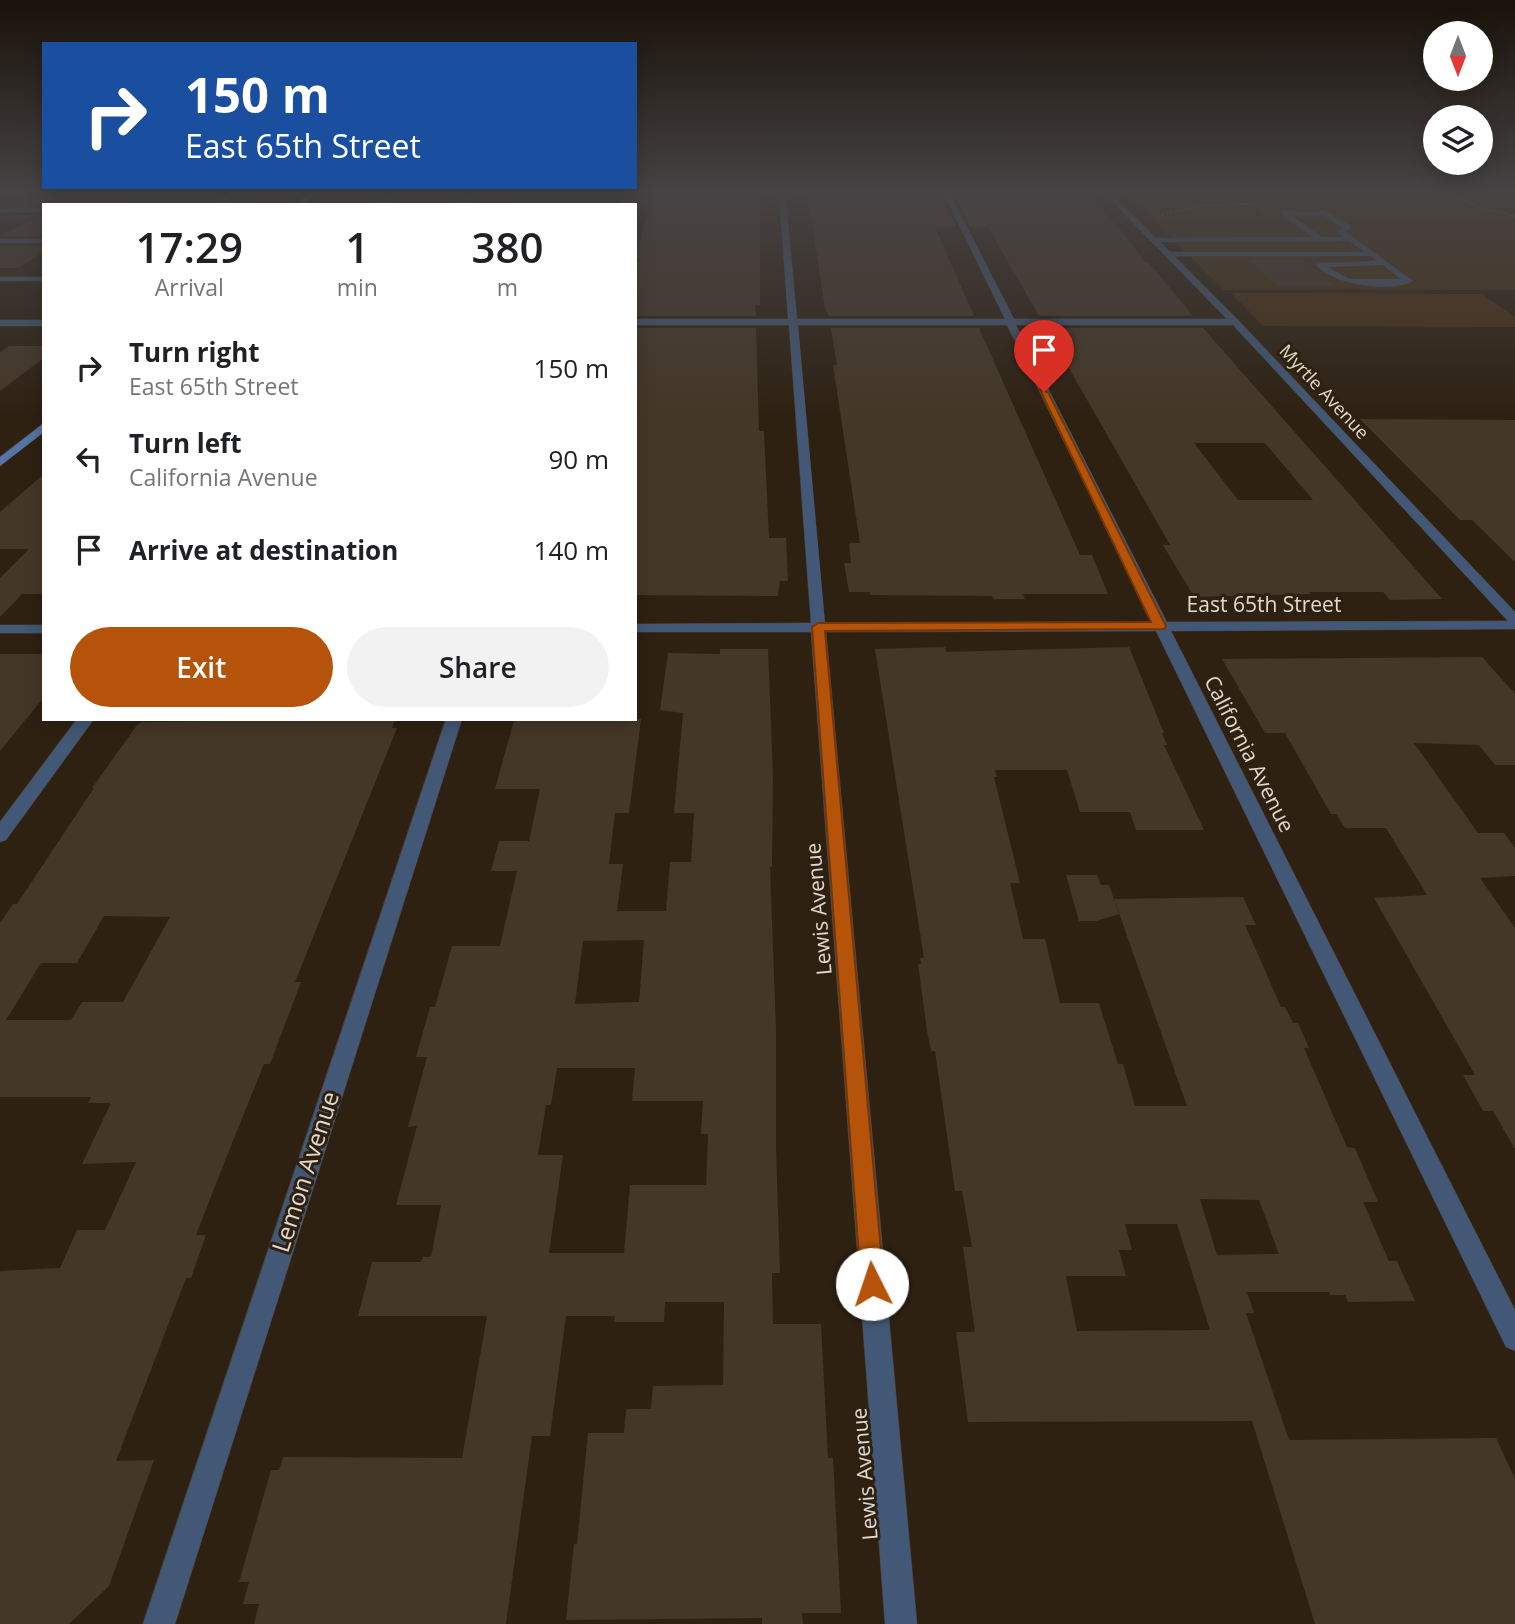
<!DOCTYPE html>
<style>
body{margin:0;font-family:"Open Sans",sans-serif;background:#f2f2f2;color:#202124;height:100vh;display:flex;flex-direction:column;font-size:26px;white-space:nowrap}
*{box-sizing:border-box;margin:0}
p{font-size:23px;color:#757577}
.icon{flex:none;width:38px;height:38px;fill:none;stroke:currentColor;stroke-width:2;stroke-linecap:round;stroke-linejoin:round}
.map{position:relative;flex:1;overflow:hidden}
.sheet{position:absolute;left:42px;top:203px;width:595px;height:518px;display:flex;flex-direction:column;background:#fff;border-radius:0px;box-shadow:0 4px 18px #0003}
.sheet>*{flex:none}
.guide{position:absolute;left:42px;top:42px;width:595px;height:147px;border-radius:0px;box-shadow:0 4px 18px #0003;background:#1a4fa0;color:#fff;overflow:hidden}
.needle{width:46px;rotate:180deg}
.fabs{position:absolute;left:1423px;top:21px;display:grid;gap:14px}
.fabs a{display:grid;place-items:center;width:70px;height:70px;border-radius:50%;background:#fff;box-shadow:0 4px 18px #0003;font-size:35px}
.pin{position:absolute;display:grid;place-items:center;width:60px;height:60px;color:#fff;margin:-72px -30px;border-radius:50% 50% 50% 0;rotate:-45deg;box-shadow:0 0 7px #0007}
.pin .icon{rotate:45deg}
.me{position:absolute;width:77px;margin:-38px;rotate:356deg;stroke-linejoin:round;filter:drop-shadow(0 0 5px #0008)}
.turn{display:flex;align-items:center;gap:24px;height:147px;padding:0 28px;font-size:32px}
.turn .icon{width:91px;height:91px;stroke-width:2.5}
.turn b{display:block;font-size:49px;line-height:60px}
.eta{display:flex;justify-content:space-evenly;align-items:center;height:119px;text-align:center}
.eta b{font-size:42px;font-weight:600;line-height:49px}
.cta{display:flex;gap:14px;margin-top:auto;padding:14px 28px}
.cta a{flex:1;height:80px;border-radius:42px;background:#b45309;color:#fff;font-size:28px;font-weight:600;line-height:80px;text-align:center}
.cta a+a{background:#f2f2f2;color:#202124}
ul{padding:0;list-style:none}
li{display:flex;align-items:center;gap:21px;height:91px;padding:0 28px}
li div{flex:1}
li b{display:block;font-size:26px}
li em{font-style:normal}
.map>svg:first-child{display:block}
</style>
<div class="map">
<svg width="1515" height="1624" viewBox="0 0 1515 1624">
<rect width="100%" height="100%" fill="#2e2112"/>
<!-- green -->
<g fill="#483014">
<polygon points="1123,190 1515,190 1515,290 1224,290"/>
<polygon points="1231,293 1482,294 1515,317 1515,327 1263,326"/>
</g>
<!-- building -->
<g fill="#453727" fill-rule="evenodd">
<polygon points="656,190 760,191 760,305 755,305 756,316 635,316 635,275 639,258 636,258 651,199"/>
<polygon points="807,190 940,190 957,227 935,227 974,316 829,316 825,308"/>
<polygon points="951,190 1082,190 1120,229 1146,263 1149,263 1193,316 1039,316 988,227 970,227"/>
<polygon points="143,191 121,205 30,205 54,192"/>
<polygon points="13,215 44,215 44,236 1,236 35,218 7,218"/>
<polygon points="0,246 44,246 44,252 18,268 0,268"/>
<polygon points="1247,259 1302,259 1335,286 1277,286"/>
<polygon points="635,328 756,328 759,431 764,431 769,538 786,538 788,581 780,581 778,596 635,595"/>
<polygon points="831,328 979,328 1080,555 1092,555 1108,594 1023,594 1025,599 993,599 992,596 870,595 870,592 849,592 844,563 851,563 849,543 860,543 836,385 833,365 837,365"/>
<path d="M1046 328H1203L1442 599 1390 600 1383 592H1309L1311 594 1194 597 1163 545H1170ZM1194 443H1265L1313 500H1238Z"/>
<polygon points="9,346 44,346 44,358 0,391 0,352"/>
<polygon points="1360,419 1515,420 1515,562 1472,520 1460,520"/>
<polygon points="44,474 44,594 22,594 0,617 0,578 29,549 0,549 0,512"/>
<path d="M945 647 946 652 1129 647 1164 733H1162L1167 745H1164L1204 830H1136L1130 812H1080L1067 770H995L997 777H994L1020 883H1010L1023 939H1045L1060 1003H1099L1118 1064H1123L1135 1106H1187L1114 899 1243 897 1256 925H1245L1281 1007H1285L1293 1023H1298L1309 1048H1304L1347 1147 1355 1148 1378 1202H1363L1389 1261H1397L1415 1301 1348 1302 1345 1295H1330L1329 1292H1247L1254 1313H1246L1289 1440 1496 1438 1515 1479V1624H1315L1252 1421 968 1422 956 1332H975L963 1247H972L962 1191H955L935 1051H931L927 1031 918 964H921L920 958H924L875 649ZM1200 1199 1259 1200 1279 1254 1217 1255ZM1125 1224H1177L1210 1330 1077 1331 1066 1276H1126L1119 1250H1132Z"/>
<path d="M720 649H768L773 775 772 867H770L776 1029V1148L780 1273H772L773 1324H821L828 1458H833L841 1613H802L803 1624H762V1618L566 1620 574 1544H577L588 1433H624L626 1409H651L653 1386 723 1385 724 1302H665L664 1322H614L615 1316H566L550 1436H532L506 1624H254L259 1604H243L249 1582H239L271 1470H279L283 1457 462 1458 487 1316H358L372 1262H421L423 1257H431L441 1205H396L417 1126 408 1127 427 1057H416L430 1007H435L452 946H500L517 871H491L499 841H529L540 789H495L514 720 641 719 629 813H615L609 864H623L617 911H666L670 862H691L694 813H674L683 713 660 710 668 653 720 654ZM644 940 639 1002 575 1004 583 941ZM557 1068H635L632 1101H703L701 1134H708L706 1185H630L624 1253H549L563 1155H538L546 1105H551Z"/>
<polygon points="0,654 44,654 44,697 0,751"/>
<polygon points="1482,657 1515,694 1515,765 1495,765 1479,745 1414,743 1478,833 1504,833 1515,848 1515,876 1480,878 1515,928 1515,1149 1493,1111 1483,1111 1463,1075 1475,1075 1374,898 1427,895 1386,828 1345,828 1336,814 1331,814 1285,733 1265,733 1222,659"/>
<path d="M217 719 395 720 392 728H397L295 982H301L270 1064H264L228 1153 196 1235H206L191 1278H186L116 1461 154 1460 109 1586 69 1624H0V1271L60 1268 77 1230H105L136 1162 82 1164 111 1103H88L91 1097H0V923L13 904H17L94 788H92L137 725 142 722 216 721ZM104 916 170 917 123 1002H82L71 1020H6L41 963H77Z"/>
<polygon points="1066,875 1097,875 1101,885 1109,885 1119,914 1096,921 1079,921"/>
</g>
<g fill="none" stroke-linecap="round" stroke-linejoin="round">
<!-- lane casing -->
<g stroke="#4b3e30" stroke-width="1">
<g id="lane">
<polygon points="232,190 239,190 220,205 212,205"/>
<polygon points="392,190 399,190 386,205 379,205"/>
<rect x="0" y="208" width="44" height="4"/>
<path d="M1283 211H1324L1351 226 1346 232 1413 281C1391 293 1334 285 1316 265L1320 263 1377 261 1371 256H1167L1163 254 1167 252H1365L1349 241 1153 242 1149 240 1153 238 1312 237 1281 214ZM1291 215H1323L1343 228 1337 232 1343 237H1322ZM1383 265 1401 279H1350L1327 267Z"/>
<rect x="0" y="277" width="44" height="4"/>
</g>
</g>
<!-- street casing -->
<g stroke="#4b3e30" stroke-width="1">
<g id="street">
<polygon points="472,190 478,190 468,205 461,205"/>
<polygon points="625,190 631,190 627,205 620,205"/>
<path d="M779 190H785L797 319H1005L942 190H948L1014 319H1227L1101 190H1108L1238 320 1515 612V629L1171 631 1515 1310V1351L1506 1347 1156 631 826 632 917 1624H885L811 632H635V624L811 623 789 325H635V319H788ZM798 325H1007L1152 622 825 623ZM1016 325H1233L1508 621 1167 622Z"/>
<rect x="0" y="239" width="44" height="4"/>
<rect x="0" y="320" width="44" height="6"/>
<rect x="0" y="625" width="44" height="8"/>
<polygon points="77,719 94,719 6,840 0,842 0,822"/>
<polygon points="446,719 462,719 175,1624 143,1624"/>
</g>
</g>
<!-- secondary casing -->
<g stroke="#4b3e30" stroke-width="1">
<g id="secondary">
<polygon points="312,190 319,190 303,205 296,205"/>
<polygon points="44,423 44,432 0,466 0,457"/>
</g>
</g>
<!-- path -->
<g stroke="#706558" stroke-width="2" stroke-dasharray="2.5 2" stroke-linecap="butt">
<polyline points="1271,190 1282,198"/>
<polyline points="1446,190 1480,208 1515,216"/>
<polyline points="1255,204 1267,214"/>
<polyline points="1157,216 1198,206 1269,203"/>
</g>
<!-- lane -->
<use href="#lane" fill="#435876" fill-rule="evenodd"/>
<!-- street -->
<use href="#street" fill="#435876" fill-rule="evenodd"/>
<!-- secondary -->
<use href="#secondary" fill="#5475a5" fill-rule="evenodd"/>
</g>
<!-- sky -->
<linearGradient id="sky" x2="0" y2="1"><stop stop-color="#19120a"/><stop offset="0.46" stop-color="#464344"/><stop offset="1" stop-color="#464344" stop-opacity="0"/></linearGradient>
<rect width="1515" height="417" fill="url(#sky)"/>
<!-- route -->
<polygon fill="#b45309" stroke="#753606" stroke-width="2" points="1040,390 1048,392 1166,626 1164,629 825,631 884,1284 881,1293 872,1296 864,1293 861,1284 812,627 818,623 1151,622"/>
<g text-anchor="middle" stroke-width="6" stroke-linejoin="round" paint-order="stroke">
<!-- far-street labels -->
<g font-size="18" fill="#e1d8ce" stroke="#2e2112">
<text transform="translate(1324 392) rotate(47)" y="6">Myrtle Avenue</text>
</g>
<!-- street labels -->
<g font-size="21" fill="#e1d8ce" stroke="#2e2112">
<text x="1264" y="612">East 65th Street</text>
<text transform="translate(1249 754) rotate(63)" y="7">California Avenue</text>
<text transform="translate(819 909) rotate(-95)" y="7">Lewis Avenue</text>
<text transform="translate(865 1474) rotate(-95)" y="7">Lewis Avenue</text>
</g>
<!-- near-street labels -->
<g font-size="24" fill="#e1d8ce" stroke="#2e2112">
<text transform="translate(306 1172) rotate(-72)" y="8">Lemon Avenue</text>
</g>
</g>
</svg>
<div class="fabs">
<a><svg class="needle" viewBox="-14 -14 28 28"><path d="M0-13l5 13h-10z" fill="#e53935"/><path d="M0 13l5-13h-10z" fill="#757577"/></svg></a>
<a><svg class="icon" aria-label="layers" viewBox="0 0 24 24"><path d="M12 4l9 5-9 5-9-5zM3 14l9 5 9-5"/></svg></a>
</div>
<div class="pin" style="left:1044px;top:392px;background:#d93025"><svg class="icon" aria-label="arrive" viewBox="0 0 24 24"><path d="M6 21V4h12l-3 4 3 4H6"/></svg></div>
<svg class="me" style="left:872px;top:1284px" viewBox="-20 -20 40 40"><circle r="19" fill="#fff"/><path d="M0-13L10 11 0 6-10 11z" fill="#b45309"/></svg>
<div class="guide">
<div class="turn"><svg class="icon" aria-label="right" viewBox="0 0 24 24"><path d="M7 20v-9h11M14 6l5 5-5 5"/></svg><div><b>150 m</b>East 65th Street</div></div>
</div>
<section class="sheet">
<div class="eta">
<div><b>17:29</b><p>Arrival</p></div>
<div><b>1</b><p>min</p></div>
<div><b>380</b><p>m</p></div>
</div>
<ul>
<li><svg class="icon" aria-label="right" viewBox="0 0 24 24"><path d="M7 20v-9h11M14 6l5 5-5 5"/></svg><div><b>Turn right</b><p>East 65th Street</p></div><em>150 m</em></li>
<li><svg class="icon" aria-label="left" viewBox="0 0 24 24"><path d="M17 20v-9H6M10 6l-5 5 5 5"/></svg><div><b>Turn left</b><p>California Avenue</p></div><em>90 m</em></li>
<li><svg class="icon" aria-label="arrive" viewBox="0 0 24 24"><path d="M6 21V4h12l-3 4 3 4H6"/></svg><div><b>Arrive at destination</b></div><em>140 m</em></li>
</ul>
<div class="cta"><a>Exit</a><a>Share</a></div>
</section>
</div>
